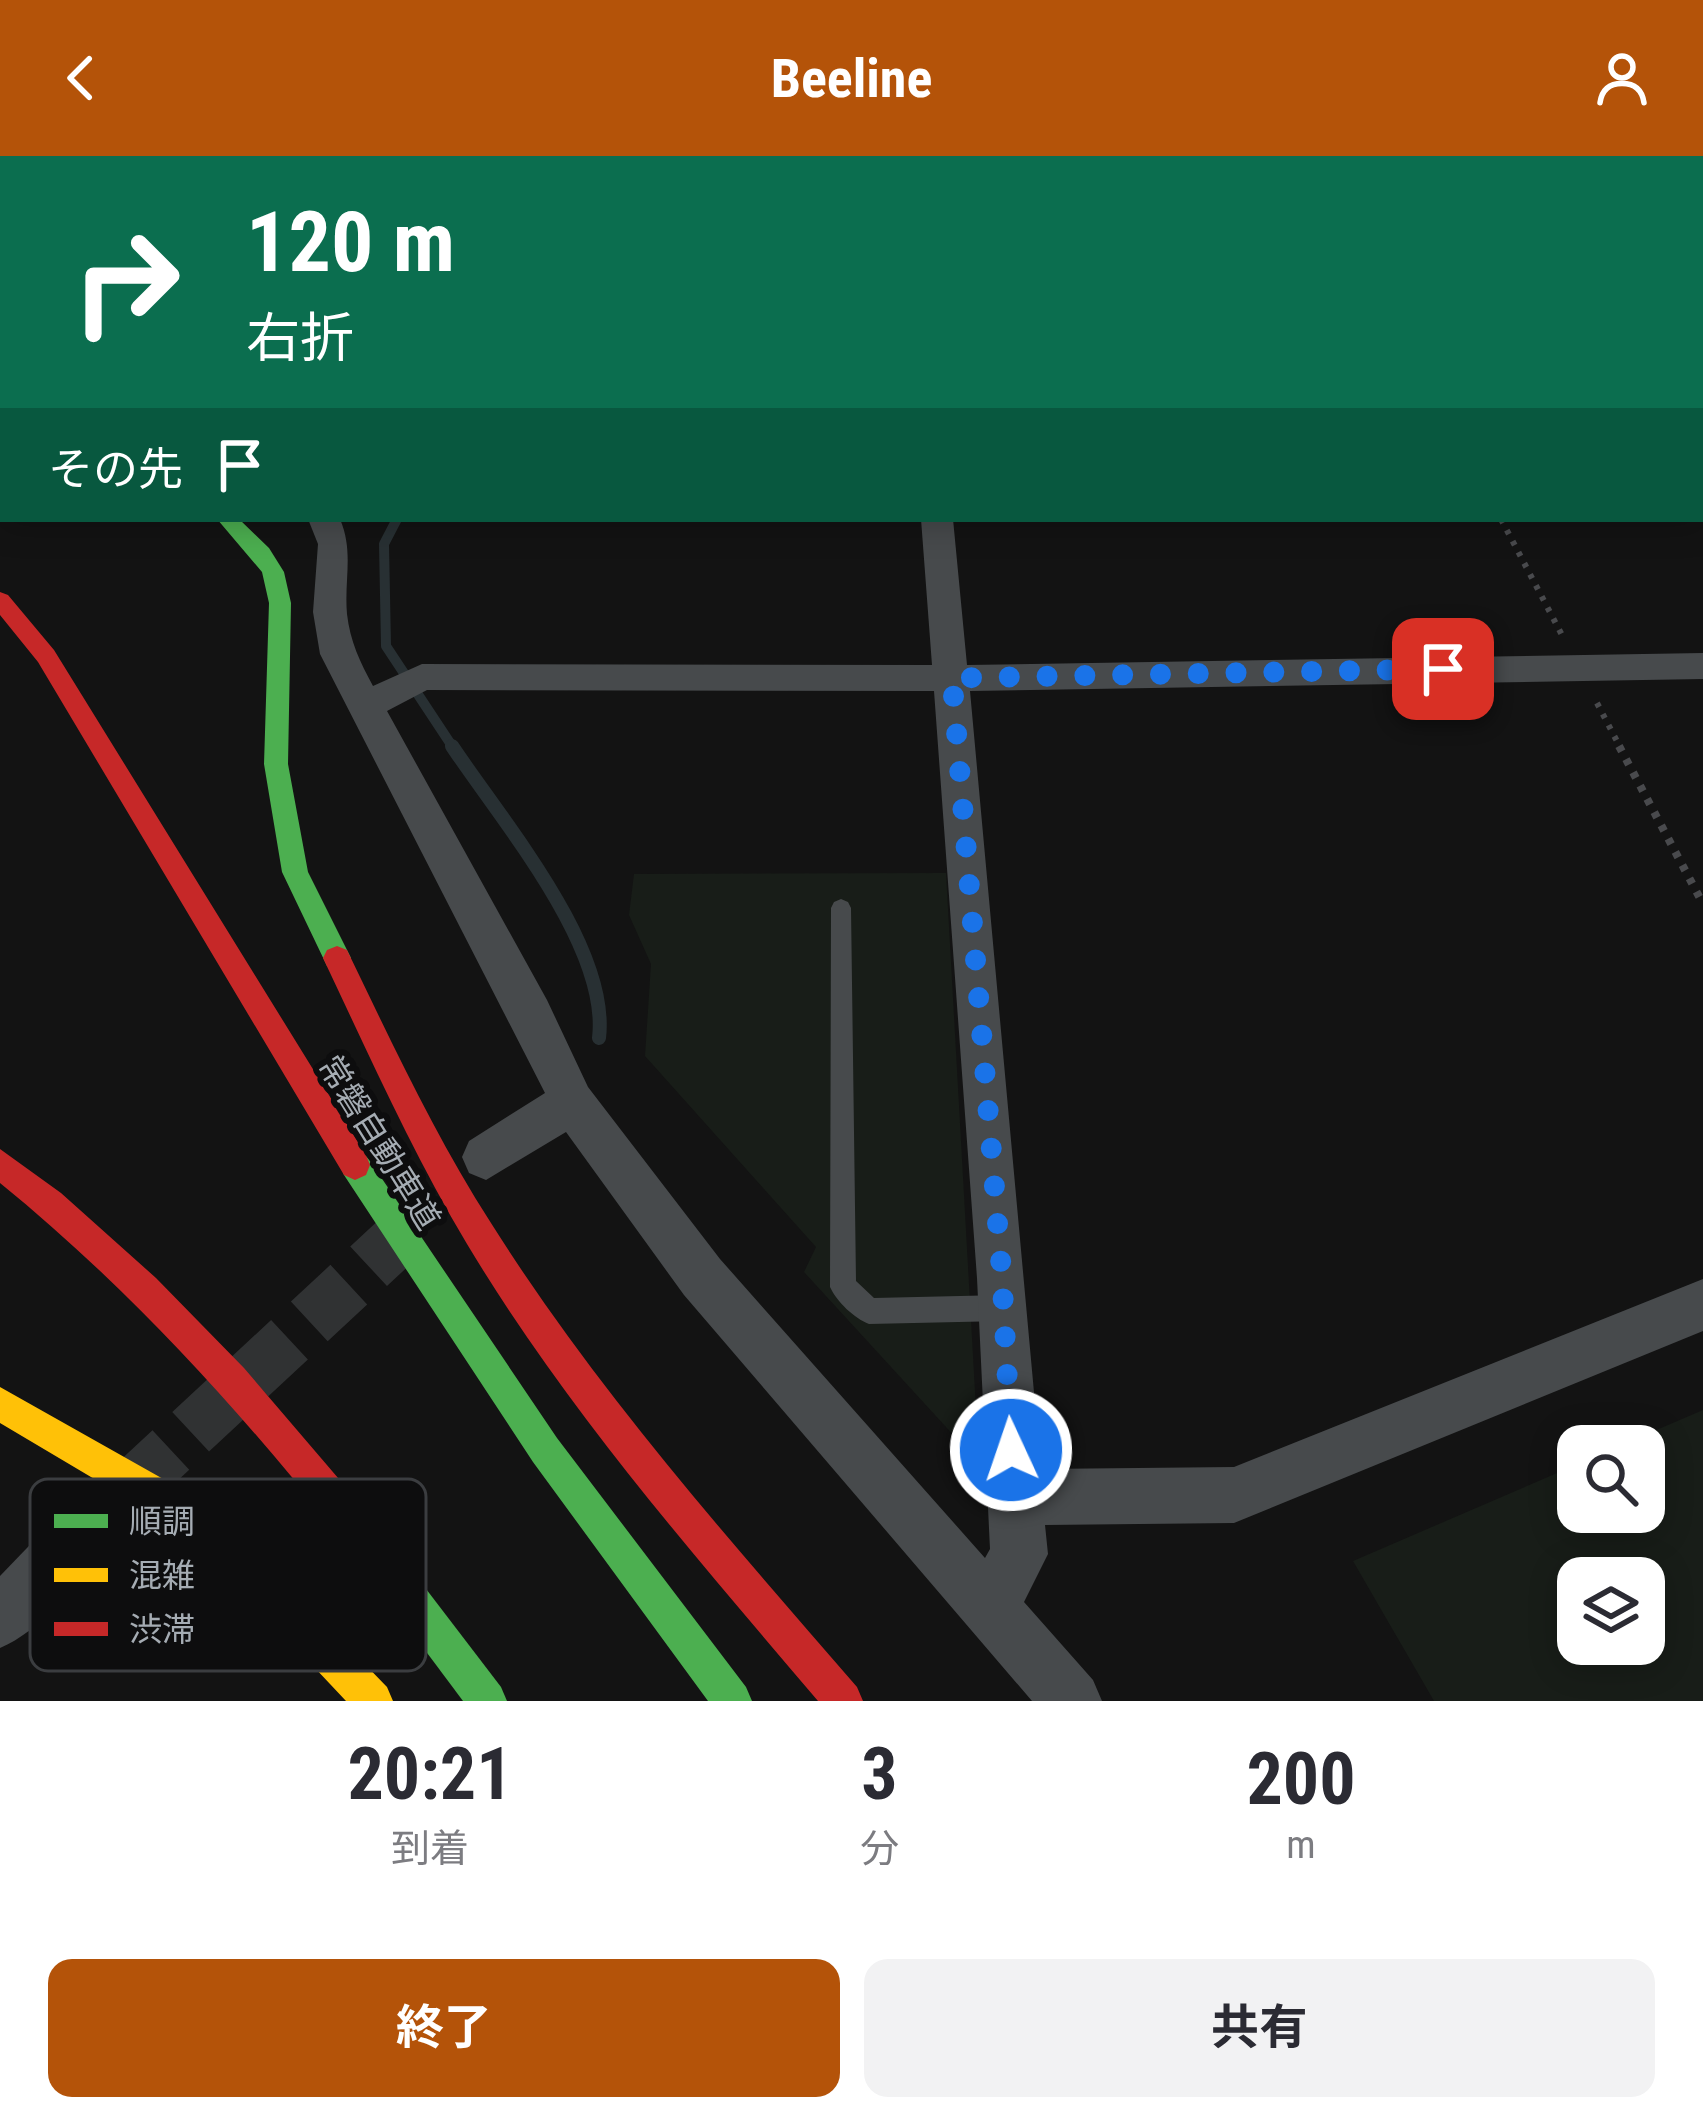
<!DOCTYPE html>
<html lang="ja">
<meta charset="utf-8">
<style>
body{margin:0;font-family:"Roboto Condensed","Noto Sans JP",sans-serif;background:#f2f2f3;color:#2b2b33;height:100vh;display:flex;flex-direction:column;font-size:45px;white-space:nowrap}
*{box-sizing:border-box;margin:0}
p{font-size:39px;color:#7c7c81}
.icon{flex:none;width:66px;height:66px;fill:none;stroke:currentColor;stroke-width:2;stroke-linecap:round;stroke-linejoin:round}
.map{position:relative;height:1545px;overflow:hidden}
.details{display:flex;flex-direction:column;background:#fff;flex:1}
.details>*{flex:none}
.hud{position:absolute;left:0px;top:0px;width:1704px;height:366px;box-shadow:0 6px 30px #0003;background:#0b6e4f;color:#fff;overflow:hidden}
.fabs{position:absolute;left:1557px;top:1269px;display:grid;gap:24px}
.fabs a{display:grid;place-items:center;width:108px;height:108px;border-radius:24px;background:#fff;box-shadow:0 6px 30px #0003;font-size:60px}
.pin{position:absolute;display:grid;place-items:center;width:102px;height:102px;color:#fff;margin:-51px;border-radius:24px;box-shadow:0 6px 18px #0006}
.me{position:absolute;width:132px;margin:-66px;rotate:357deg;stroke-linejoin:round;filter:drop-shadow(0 0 9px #0008)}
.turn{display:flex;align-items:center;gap:42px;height:252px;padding:0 48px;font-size:54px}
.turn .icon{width:156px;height:156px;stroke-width:2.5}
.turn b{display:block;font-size:84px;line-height:102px}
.then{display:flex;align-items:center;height:114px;padding:0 48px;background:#0003;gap:24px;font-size:45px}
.eta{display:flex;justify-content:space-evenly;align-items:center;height:204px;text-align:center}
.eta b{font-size:72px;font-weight:700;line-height:84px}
.cta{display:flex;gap:24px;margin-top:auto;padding:24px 48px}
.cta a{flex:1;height:138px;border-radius:24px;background:#b45309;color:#fff;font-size:48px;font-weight:700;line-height:138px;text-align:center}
.cta a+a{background:#f2f2f3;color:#2b2b33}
header{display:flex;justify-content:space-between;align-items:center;height:156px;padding:0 48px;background:#b45309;color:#fff;font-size:54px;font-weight:700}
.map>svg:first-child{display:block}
</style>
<header><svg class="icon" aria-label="back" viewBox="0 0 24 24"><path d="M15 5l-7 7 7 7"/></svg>Beeline<svg class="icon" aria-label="person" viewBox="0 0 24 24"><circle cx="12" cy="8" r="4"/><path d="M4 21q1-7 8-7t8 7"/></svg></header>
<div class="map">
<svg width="1703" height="1545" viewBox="0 0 1703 1545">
<rect width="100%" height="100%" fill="#131313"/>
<!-- green -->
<g fill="#181d18" fill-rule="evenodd">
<polygon points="946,717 979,1307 804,1116 816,1091 645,900 651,808 629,759 634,718"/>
<path d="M1703 1254V1545H1434L1353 1405 1578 1308V1356H1644V1290H1619ZM1578 1422H1644V1488H1578Z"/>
</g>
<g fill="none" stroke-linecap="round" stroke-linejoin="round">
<!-- stream-far1 -->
<polyline stroke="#283033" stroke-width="10" points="397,363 384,388 386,490 454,593"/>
<!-- stream -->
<path stroke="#283033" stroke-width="14" d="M452 590C502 665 610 791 599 882"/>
<!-- street-tunnel -->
<polyline stroke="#303233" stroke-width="54" stroke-dasharray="54 27" stroke-linecap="butt" points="72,1386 414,1068"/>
<!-- path-far1 -->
<g stroke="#494a4d" stroke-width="6" stroke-dasharray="4.5 8" stroke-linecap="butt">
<polyline points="1501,363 1563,481"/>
<polyline points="1597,547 1621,593"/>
</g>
<!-- path -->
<polyline stroke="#494a4d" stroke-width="8" stroke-dasharray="6 9" stroke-linecap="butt" points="1619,590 1703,748"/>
<!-- lane -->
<path fill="#474a4c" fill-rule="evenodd" d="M841 743 848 746 851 752 856 1125 874 1142 1003 1139 1012 1143 1016 1152 1012 1161 1003 1165 869 1168C854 1162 837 1146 830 1131L831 752 834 746Z"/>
<!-- street -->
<g fill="#474a4c" fill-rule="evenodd">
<polygon points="516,0 540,0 514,3"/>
<rect x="891" y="0" width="24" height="3"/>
<rect x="0" y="178" width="3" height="17"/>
<path d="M308 363H340C354 396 344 423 347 458 350 485 360 506 373 530L422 508 932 509 921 363H953L967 509 1703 497V523L970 535 1041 1313 1234 1311 1703 1123V1175L1234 1367 1045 1369 1048 1398 1024 1446 1093 1524 1102 1545H1032L684 1139 566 976 486 1024 469 1017 462 1001 469 985 545 937 320 498 313 456 318 388ZM427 534 934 535 977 1122 990 1393 985 1402 720 1103 588 931 547 844 387 555Z"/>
<path d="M72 1358 92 1366 100 1386C84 1425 39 1476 0 1492V1420L52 1366Z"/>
</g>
<!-- fast -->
<g fill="#4caf50" fill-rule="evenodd">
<polygon points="0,85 3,86 3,97 0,96"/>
<polygon points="0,240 3,241 3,253 0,252"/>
<polygon points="217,363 239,363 269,392 284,416 291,447 288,608 308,716 351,802 347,810 337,814 327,810 282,716 264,608 269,447 262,416"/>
<polygon points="355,994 366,999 557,1282 746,1531 752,1545 708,1545 533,1306 344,1019 340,1009 344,999"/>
<polygon points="355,1352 368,1357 501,1531 507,1545 463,1545 342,1383 337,1370 342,1357"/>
</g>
<!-- slow -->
<polygon fill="#ffc107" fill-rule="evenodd" points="0,1231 181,1333 259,1399 387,1531 393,1545 346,1545 233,1425 155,1359 0,1267"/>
<!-- jam -->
<g fill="#c62828" fill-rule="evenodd">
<polygon points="0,436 8,439 54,494 366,999 370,1009 366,1019 355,1024 344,1019 38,506 0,459"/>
<path d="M337 790 347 794C392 887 435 980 491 1067 596 1234 728 1382 857 1531L863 1545H818C694 1399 566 1253 467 1088 412 996 369 899 323 802L327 794Z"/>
<path d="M0 993 61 1037 156 1122 244 1212 368 1357 373 1370 368 1383 355 1388 342 1383C239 1253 129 1132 0 1027Z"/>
</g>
</g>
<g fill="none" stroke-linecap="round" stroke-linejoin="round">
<!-- route -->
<polyline stroke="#1a73e8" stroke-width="21" stroke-dasharray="0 37.8" points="1011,1294 1002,1121 952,522 1443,513"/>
</g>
<g text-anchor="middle" stroke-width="12" stroke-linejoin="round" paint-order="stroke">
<!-- street labels -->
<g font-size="33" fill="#a5acb3" stroke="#0d0d0e">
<text transform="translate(380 986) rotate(58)" y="12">常磐自動車道</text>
</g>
</g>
<!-- legend -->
<rect x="30" y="1323" width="396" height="192" rx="18" fill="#0d0d0e" stroke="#3b3d40" stroke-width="3"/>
<rect x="54" y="1358" width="54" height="14" fill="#4caf50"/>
<rect x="54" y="1412" width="54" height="14" fill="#ffc107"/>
<rect x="54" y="1466" width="54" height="14" fill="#c62828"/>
<g font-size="33" fill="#a5acb3">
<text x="129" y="1377">順調</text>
<text x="129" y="1431">混雑</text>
<text x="129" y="1485">渋滞</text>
</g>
</svg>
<div class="fabs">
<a><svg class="icon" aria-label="search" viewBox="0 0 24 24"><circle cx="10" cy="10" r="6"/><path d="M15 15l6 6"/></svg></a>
<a><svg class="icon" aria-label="layers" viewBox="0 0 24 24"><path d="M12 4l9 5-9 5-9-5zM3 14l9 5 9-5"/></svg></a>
</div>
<div class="pin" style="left:1443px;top:513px;background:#d93025"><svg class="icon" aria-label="arrive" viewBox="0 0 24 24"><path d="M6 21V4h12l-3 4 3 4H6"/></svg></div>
<svg class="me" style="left:1011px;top:1294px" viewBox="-20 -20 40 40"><circle r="17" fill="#1a73e8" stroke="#fff" stroke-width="3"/><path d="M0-11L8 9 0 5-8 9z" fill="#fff"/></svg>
<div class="hud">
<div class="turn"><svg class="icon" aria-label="right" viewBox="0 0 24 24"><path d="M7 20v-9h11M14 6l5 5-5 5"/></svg><div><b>120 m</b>右折</div></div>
<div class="then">その先<svg class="icon" aria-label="arrive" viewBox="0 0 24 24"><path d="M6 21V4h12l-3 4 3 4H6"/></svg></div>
</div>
</div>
<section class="details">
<div class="eta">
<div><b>20:21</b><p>到着</p></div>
<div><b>3</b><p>分</p></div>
<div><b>200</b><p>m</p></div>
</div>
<div class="cta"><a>終了</a><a>共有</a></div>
</section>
